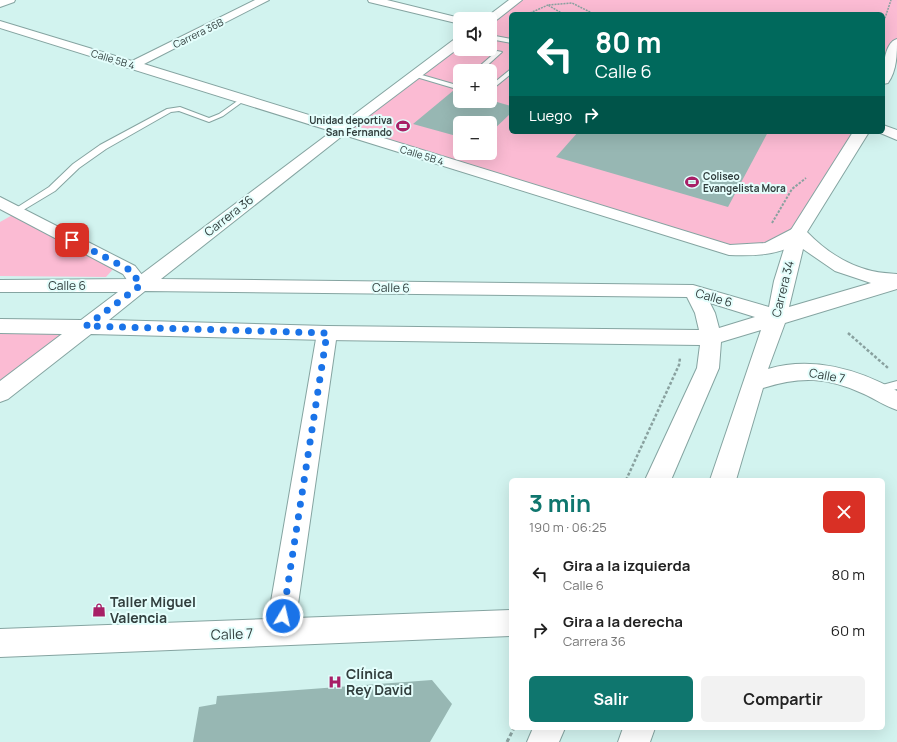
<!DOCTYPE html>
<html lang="es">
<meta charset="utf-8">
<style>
body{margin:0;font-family:Manrope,sans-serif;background:#f2f2f2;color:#222;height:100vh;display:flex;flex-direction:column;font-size:15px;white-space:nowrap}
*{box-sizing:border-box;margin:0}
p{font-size:13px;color:#767676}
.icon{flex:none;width:22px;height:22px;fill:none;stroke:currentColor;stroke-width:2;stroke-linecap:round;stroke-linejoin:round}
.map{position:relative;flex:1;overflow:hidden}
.details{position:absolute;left:509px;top:478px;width:376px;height:252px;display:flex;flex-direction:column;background:#fff;border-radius:6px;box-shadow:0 4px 16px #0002}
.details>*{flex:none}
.guide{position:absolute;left:509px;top:12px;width:376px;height:122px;border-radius:6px;box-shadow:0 4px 16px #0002;background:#00695c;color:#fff;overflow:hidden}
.controls{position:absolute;left:453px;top:12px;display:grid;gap:8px}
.controls a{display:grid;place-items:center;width:44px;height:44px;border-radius:6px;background:#fff;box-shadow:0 4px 16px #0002;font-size:20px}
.pin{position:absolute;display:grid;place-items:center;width:34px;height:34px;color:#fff;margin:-17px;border-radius:8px;box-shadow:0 2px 6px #0006}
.me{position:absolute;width:44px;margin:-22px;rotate:9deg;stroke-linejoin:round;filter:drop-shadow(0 0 3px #0008)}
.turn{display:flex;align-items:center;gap:14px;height:84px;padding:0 20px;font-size:18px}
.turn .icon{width:52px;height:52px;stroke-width:2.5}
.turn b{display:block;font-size:28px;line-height:34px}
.then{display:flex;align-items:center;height:38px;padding:0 20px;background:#0003;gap:8px;font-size:15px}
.round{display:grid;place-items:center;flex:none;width:42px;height:42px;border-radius:6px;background:#f2f2f2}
.summary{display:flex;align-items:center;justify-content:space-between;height:68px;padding:0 20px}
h1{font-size:24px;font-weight:700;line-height:30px;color:#0f766e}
.button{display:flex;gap:8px;margin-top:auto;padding:8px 20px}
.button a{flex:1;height:46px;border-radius:6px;background:#0f766e;color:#fff;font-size:16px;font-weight:700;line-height:46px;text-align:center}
.button a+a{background:#f2f2f2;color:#222}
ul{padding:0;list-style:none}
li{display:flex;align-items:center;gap:12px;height:56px;padding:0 20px}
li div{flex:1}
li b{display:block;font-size:15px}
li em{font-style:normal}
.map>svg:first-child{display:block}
</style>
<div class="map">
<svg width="897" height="742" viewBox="0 0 897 742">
<rect width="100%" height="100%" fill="#d2f3ef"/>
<!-- green -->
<g fill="#fbbbd3" fill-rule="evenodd">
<path d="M516 0H897V43L883 80V14H511V132H861L784 243 729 250 341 130 460 41V49H490V19ZM460 71H490V101H460ZM460 123H490V153H460Z"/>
<polygon points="16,213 114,268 106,277 0,276 0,222"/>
<polygon points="0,326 86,327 0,393"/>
</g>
<!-- building -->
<g fill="#97b7b3">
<polygon points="454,90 460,92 460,101 490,100 511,106 511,113 490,133 490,123 460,123 460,137 413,124"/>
<polygon points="578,132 768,132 728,207 556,157"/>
<polygon points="432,680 452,704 430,742 193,742 199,707 216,704 217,696"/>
</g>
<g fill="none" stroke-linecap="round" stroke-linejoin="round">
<!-- lane casing -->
<g stroke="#85a4a1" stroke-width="2">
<g id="lane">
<polygon points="490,35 511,39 511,43 490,39"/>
<polygon points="497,51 502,52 481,71 474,71"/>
<polygon points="511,69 511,74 490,91 490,86"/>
<polygon points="415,73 460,86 460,90 413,76 412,75"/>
<polygon points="243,97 245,98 245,100 223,116 209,122 179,111 171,112 106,149 79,168 55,191 20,212 14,212 13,210 49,187 73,164 100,145 167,109 180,107 209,118 219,114"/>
<polygon points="897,381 897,389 879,394 875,393 874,390 875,387"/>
</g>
</g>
<!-- street casing -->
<g stroke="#85a4a1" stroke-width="2">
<g id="street">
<polygon points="0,0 15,0 14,2 0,7"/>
<path d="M255 0H269L144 64 730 245 765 243 792 229 798 228 804 229 807 233C791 256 754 256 729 255L0 28V21L132 61Z"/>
<polygon points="368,0 387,0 464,19 460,19 460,24 369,2"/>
<polygon points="883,125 897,130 897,140 878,132 883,132"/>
<path d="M0 197 135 266 150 285 148 289C134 293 130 284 123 274L0 209Z"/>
<polygon points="327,326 334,328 337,333 296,618 511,610 511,636 0,657 0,629 268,619 317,333 320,328"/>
</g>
</g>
<!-- secondary casing -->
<g stroke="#85a4a1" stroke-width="2">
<g id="secondary">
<polygon points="509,0 522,0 494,22 490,23 490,19 484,19"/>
<path d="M460 37V47L346 133 161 279 693 285 769 307 774 281 789 233 853 132H869L807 232C824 250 847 265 872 271 880 273 889 273 897 274V289L785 323 768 369C812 356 858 369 897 391V410C885 406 875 399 864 394 827 377 801 376 763 388L736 480H710L761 330 721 342 719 368 671 480H645L697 368 700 345 327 340 91 334 8 399 0 402V381L62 334 0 333V319L81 320 118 292H0V280L135 279 456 38ZM803 249 835 271 871 283 789 307ZM145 291 687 297 695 313 699 330 327 326 109 320ZM710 303 755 317 719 328 715 313Z"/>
<path d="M897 39C897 54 897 70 888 83L883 84C883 72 883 43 897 39Z"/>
<polygon points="533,728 565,728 559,742 527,742"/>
<polygon points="623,728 655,728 650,742 618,742"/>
</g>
</g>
<!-- path-far3 -->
<g stroke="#89a19f" stroke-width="1.5" stroke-dasharray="2 1" stroke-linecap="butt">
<polyline points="530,13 548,5"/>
<polyline points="563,14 548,5 572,3 594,14"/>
<polyline points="883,24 891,0"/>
</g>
<!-- path-far2 -->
<polyline stroke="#89a19f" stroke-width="2" stroke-dasharray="2.5 1.5" stroke-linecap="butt" points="772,223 792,189 806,178"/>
<!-- path-far1 -->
<g stroke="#89a19f" stroke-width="2.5" stroke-dasharray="3 2" stroke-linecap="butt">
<polyline points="848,333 888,368"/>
<polyline points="626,480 679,365 680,358"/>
</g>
<!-- path -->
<polyline stroke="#89a19f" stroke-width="3" stroke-dasharray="4 2.5" stroke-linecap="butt" points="507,742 514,728"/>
<!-- lane -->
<use href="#lane" fill="#fff" fill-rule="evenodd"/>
<!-- street -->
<use href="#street" fill="#fff" fill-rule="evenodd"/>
<!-- secondary -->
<use href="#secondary" fill="#fff" fill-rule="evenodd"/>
</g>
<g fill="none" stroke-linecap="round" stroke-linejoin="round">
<!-- route -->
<polyline stroke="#1a73e8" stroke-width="7" stroke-dasharray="0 12.6" points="72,240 130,270 141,285 86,326 327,333 283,616"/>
</g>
<!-- icons -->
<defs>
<g id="stadium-bare" transform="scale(1.08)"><path d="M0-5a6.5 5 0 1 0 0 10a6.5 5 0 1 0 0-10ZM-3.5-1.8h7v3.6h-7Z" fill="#a71f66" stroke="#e4fefc" stroke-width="2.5" paint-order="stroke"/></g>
<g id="shop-bare" transform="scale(1.08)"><path d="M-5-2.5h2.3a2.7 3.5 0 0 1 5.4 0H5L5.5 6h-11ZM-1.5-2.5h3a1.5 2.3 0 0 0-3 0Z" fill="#a71f66" stroke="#e4fefc" stroke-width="2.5" paint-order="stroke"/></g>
<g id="hospital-bare" transform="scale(1.08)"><path d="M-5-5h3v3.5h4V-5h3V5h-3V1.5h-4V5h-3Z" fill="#a71f66" stroke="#e4fefc" stroke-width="2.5" paint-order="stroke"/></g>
</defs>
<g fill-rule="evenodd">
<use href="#stadium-bare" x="403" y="126"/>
<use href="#stadium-bare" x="692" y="182"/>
<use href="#shop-bare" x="99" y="610"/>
<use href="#hospital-bare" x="335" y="682"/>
</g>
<g text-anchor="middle" stroke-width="4" stroke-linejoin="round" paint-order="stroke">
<!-- far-street labels -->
<g font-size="10" fill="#323f3e" stroke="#e4fefc">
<text transform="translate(198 33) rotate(-26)" y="4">Carrera 36B</text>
<text transform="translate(113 59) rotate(17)" y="4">Calle 5B 4</text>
<text transform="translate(422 155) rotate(17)" y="4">Calle 5B 4</text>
</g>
<!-- far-poi labels -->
<g font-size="10" font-weight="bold" fill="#323f3e" stroke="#e4fefc" text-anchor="end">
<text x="392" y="124">Unidad deportiva<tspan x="392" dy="12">San Fernando</tspan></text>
<text x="703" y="180" text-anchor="start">Coliseo<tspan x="703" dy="12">Evangelista Mora</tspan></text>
</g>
<!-- street labels -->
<g font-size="12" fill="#323f3e" stroke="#e4fefc">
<text transform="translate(229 216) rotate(-38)" y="4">Carrera 36</text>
<text x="67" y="290">Calle 6</text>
<text transform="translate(391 288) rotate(1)" y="4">Calle 6</text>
<text transform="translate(783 289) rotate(-76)" y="4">Carrera 34</text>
<text transform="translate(714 298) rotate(16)" y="4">Calle 6</text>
<text transform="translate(827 376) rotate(10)" y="4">Calle 7</text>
</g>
<!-- near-poi labels -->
<g font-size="14" font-weight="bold" fill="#323f3e" stroke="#e4fefc" text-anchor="start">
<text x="110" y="607">Taller Miguel<tspan x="110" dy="16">Valencia</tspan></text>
<text x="346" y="679">Clínica<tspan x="346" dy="16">Rey David</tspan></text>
</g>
<!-- near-street labels -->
<g font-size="14" fill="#323f3e" stroke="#e4fefc">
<text transform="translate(232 634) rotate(-2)" y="5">Calle 7</text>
</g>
</g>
</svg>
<div class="controls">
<a><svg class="icon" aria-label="sound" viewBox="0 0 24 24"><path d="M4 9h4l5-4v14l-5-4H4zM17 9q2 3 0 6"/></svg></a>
<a>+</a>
<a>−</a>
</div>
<div class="pin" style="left:72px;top:240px;background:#d93025"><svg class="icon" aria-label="arrive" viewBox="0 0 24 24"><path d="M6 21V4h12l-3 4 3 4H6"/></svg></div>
<svg class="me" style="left:283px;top:616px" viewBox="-20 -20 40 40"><circle r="17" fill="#1a73e8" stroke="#fff" stroke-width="3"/><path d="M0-11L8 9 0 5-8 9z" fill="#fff"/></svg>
<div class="guide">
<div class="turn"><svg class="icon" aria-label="left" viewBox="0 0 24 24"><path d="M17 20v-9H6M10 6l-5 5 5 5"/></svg><div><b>80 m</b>Calle 6</div></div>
<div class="then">Luego<svg class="icon" aria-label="right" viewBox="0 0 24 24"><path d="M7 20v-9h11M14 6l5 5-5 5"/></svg></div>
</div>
<section class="details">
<div class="summary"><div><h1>3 min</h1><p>190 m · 06:25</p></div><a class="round" style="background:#d93025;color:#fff"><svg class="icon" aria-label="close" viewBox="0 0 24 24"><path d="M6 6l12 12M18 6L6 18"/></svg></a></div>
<ul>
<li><svg class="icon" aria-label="left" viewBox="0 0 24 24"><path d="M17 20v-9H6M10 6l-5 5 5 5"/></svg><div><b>Gira a la izquierda</b><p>Calle 6</p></div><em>80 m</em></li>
<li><svg class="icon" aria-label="right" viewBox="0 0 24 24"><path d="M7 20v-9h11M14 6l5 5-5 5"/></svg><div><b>Gira a la derecha</b><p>Carrera 36</p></div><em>60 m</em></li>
</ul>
<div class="button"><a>Salir</a><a>Compartir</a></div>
</section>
</div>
